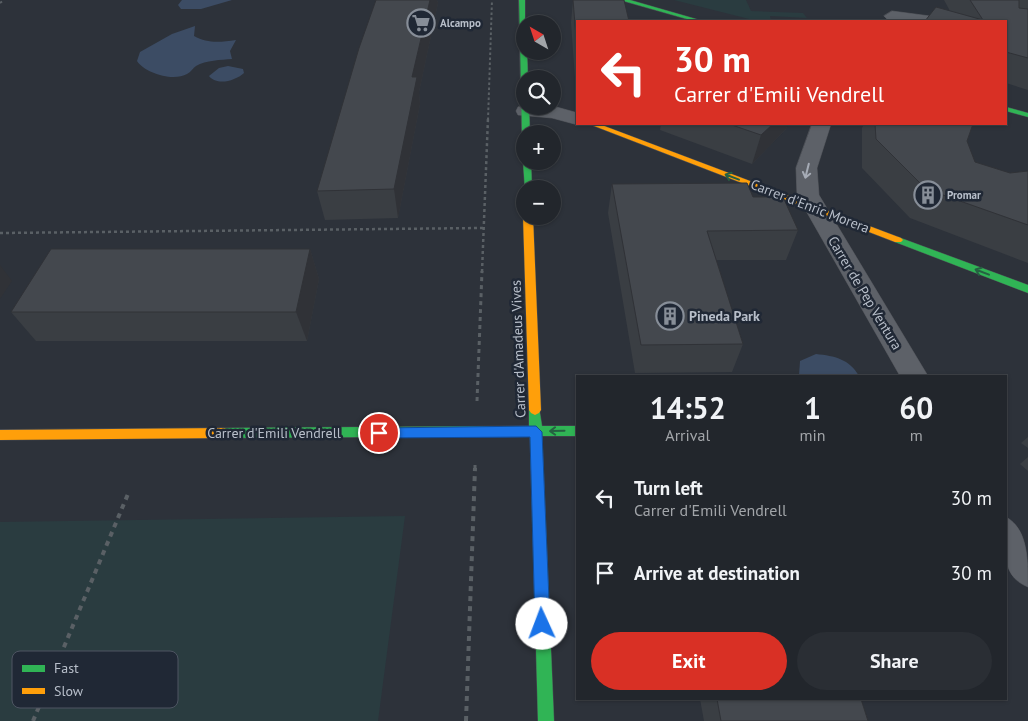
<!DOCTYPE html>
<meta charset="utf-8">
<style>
body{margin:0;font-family:"PT Sans",sans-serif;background:#2a2e34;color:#f1f3f6;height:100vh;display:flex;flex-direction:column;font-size:19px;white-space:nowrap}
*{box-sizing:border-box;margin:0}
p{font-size:16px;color:#a2a5a9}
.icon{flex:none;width:28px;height:28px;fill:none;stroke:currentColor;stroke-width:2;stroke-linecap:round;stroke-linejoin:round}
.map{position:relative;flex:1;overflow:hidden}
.drawer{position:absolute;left:576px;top:375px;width:431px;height:325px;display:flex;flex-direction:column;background:#22262c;border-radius:0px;box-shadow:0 1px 4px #0004,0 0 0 1px #3f4348}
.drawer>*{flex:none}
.top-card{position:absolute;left:576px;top:20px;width:431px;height:105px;border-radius:0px;box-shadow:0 1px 4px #0004,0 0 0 1px #3f4348;background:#d93025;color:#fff;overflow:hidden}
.needle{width:32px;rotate:321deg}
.buttons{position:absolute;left:516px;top:15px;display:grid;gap:10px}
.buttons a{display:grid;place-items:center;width:45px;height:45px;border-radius:50%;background:#22262c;box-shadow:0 1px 4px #0004,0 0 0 1px #3f4348;font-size:25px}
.pin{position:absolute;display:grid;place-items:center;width:42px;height:42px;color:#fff;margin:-21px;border:2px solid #fff;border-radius:50%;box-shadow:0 1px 5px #0007}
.me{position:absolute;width:55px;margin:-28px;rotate:358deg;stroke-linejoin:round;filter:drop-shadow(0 0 4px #0008)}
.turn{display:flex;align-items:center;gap:18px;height:105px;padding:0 15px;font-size:22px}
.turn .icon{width:65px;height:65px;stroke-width:2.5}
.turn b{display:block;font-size:35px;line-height:42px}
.eta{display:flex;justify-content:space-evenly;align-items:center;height:85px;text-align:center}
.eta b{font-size:30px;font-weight:700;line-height:35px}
.primary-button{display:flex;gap:10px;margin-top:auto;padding:10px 15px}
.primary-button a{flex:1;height:58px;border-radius:30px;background:#d93025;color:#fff;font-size:20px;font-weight:700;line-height:58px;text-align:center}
.primary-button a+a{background:#2a2e34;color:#f1f3f6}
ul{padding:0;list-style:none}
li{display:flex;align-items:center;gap:15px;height:75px;padding:0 15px}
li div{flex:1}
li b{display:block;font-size:19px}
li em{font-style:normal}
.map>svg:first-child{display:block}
</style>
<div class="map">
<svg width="1028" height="721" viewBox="0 0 1028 721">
<rect width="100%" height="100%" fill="#2d323a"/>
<!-- green -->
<g fill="#2a3c40">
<polygon points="674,0 746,0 751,11 803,13 807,18 770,16 771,21 757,21"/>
<polygon points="405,516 378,721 0,721 0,522"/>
</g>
<!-- water -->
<g fill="#3c4c64">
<polygon points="182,0 232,0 201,9 181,9 178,5"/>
<path d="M195 26 194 36C208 44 221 42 236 40L230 51 232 59C221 60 206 60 196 66 193 68 191 72 187 74 173 82 145 73 137 61L140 52 172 34Z"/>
<path d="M228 66 243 69 244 73C235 81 217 86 209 76L219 68Z"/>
<path d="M816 354C835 356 849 359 859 376H799L800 361Z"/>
</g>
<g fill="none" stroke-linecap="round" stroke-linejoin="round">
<!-- street casing -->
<g stroke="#4b4e54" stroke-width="1">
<g id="street">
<polygon points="892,11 930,16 938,21 887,19 884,16"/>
<polygon points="525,105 553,106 578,113 578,124 582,124 578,125 552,118 518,115 516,111 518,107"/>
<polygon points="812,124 831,124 817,168 819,195 928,376 900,376 797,195 796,168"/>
<path d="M1006 517C1028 529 1028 560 1028 587 998 575 1006 544 1006 517Z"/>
</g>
</g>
<!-- fast casing -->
<g stroke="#4b4e54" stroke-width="1">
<g id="fast">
<polygon points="519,0 525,0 525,51 527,51 528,79 525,79 525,106 529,106 530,134 525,134 525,136 522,134"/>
<polygon points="620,0 630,0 703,21 694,21"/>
<polygon points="1006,107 1028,113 1028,117 1006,111"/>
<polygon points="525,159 525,161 531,161 532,189 525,189 525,191 523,161"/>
<polygon points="898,237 1028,285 1028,293 895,242 893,240"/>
<polygon points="535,405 539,407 542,426 578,426 578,436 542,436 554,721 538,721 530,436 223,438 219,437 217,433 219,429 223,428 529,426 529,410 531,407"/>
</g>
</g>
<!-- slow casing -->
<g stroke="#4b4e54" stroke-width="1">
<g id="slow">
<polygon points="589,124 599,124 901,238 903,240 901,242 895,242"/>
<polygon points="525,214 525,216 533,216 541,410 539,413 535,415 531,413 529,410 523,216"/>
<polygon points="223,428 227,429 229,433 227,437 223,438 0,440 0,430"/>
</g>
</g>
<!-- path-far3 -->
<g stroke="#5a6065" stroke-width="2" stroke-dasharray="2.5 2.5" stroke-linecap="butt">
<polyline points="0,3 4,0"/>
<polyline points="488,120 492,0"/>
</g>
<!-- path-far2 -->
<g stroke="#5a6065" stroke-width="2.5" stroke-dasharray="3 3" stroke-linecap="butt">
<polyline points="0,233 483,228"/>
<polyline points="482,272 488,118"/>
</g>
<!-- path-far1 -->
<g stroke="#5a6065" stroke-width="3" stroke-dasharray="4 4" stroke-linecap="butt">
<polyline points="477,401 482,271"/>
<polyline points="475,469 475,462"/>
</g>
<!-- path -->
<g stroke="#5a6065" stroke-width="4" stroke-dasharray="5 5" stroke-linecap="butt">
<polyline points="33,721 128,494"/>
<polyline points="466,721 475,468"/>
</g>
<!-- street -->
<use href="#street" fill="#5d6168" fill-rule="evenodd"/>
<!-- fast -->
<use href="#fast" fill="#30b455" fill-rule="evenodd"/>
<!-- slow -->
<use href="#slow" fill="#ff9f0a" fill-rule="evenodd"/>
</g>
<!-- wall -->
<g fill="#3a3e43">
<polygon points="376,0 437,0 438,3 419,92 420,104 398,218 325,220 317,191"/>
<polygon points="573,0 624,0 578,21 578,92 576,92 571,23"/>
<polygon points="944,0 1028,0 1028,90 1006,83 1006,21 925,21 950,11"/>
<polygon points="661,124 788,124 786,129 752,164 660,130"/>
<polygon points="864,124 973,124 967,141 975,162 1010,173 1028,171 1028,263 910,218 862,168 862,128"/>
<polygon points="612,184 753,197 798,230 786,260 716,260 743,344 732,372 635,373 608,213"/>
<polygon points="310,249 319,279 307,341 36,341 11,312"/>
<polygon points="1028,437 1028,448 1021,443"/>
<polygon points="1028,457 1028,471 1020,464"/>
<polygon points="700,699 861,699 868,721 704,721"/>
</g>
<!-- shaded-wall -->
<g fill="#303237">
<polygon points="430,0 437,0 438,3 419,92 420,104 398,218 394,189 412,77"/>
<polygon points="773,124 788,124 786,129 752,164 761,135"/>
<polygon points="310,249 319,279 307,341 296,312"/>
<polygon points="0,265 12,281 0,299"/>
</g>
<!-- building -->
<g fill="#44484e" stroke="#303237">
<polygon points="376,0 430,0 412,77 417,77 394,189 317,191 359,48"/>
<polygon points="573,0 624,0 629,21 578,21 578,61"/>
<polygon points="970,0 1019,0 1019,8 1028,9 1028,58 1006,52 1006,21 925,21 936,7 983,20"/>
<polygon points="729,124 773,124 761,135"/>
<polygon points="875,124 973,124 967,141 975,162 1010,173 1028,171 1028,225 926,189 876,139"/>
<polygon points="747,183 753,197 783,197 798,230 707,231 743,344 641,345 612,184"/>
<polygon points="51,249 310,249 296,312 11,312"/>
<polygon points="717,699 861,699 868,721 721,721"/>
</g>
<!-- one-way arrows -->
<defs><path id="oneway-shaft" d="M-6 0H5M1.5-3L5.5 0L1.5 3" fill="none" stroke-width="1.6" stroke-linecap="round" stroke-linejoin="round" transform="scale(1.25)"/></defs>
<use stroke="#a6acb6" href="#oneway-shaft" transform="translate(807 171) rotate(104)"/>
<g stroke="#266042">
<use href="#oneway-shaft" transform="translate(732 177) rotate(-159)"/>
<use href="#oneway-shaft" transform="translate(982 272) rotate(-159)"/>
<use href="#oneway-shaft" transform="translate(557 431) rotate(179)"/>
</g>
<!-- route -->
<polygon fill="#1a73e8" stroke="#114b97" points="536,426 542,432 550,624 548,630 542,632 537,630 535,624 530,437 379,438 372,433 379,428"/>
<!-- icons -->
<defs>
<g id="supermarket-ring" transform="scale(1.4375)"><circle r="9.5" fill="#202835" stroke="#878e98" stroke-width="1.5"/><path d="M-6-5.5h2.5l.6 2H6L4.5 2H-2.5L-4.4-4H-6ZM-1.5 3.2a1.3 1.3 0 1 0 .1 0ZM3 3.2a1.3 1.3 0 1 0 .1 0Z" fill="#878e98"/></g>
<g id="building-ring" transform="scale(1.4375)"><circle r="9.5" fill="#202835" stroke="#878e98" stroke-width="1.5"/><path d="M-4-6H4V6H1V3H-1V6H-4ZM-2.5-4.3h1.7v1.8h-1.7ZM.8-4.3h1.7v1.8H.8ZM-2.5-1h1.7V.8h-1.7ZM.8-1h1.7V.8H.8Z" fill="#878e98"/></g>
</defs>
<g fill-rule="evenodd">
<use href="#supermarket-ring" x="421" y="23"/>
<use href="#building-ring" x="928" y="195"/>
<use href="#building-ring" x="670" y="316"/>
</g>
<g text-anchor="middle" stroke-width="5" stroke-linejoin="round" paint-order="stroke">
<!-- far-poi labels -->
<g font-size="11" font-weight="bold" fill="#b8bfca" stroke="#202835" text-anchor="start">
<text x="440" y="27">Alcampo</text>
<text x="947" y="199">Promar</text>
</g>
<!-- street labels -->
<g font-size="14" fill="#b8bfca" stroke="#202835">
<text transform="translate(810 206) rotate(21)" y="5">Carrer d'Enric Morera</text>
<text transform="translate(865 293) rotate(59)" y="5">Carrer de Pep Ventura</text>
<text transform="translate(518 349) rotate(-92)" y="5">Carrer d'Amadeus Vives</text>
<text x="274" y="438">Carrer d'Emili Vendrell</text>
</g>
<!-- poi labels -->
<g font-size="14" font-weight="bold" fill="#b8bfca" stroke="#202835" text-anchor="start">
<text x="689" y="321">Pineda Park</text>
</g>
</g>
<!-- legend -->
<rect x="12" y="651" width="166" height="57" rx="8" fill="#202835" stroke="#4e5562" stroke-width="1"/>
<rect x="22" y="665" width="23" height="7" fill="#30b455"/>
<rect x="22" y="688" width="23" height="6" fill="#ff9f0a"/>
<g font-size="14" fill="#b8bfca">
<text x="54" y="673">Fast</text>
<text x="54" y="696">Slow</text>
</g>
</svg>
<div class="buttons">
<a><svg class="needle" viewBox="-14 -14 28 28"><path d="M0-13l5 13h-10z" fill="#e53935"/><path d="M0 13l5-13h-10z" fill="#a2a5a9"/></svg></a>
<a><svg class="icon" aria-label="search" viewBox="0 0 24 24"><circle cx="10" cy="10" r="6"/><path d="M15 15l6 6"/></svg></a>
<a>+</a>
<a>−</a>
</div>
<div class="pin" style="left:379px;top:433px;background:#d93025"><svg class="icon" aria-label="arrive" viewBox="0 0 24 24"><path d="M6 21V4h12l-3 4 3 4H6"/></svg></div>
<svg class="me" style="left:542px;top:624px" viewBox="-20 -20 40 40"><circle r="19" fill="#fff"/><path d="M0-13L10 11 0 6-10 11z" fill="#1a73e8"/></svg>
<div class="top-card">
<div class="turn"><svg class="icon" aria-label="left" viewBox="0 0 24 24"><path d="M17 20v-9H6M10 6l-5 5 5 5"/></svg><div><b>30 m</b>Carrer d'Emili Vendrell</div></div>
</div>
<section class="drawer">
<div class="eta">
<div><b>14:52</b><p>Arrival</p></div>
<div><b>1</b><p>min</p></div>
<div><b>60</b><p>m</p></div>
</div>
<ul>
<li><svg class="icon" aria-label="left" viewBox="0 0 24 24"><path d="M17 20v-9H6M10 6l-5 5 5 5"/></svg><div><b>Turn left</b><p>Carrer d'Emili Vendrell</p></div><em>30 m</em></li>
<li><svg class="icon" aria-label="arrive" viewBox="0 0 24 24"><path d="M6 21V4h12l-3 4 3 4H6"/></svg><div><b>Arrive at destination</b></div><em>30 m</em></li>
</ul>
<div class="primary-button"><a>Exit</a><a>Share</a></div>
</section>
</div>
